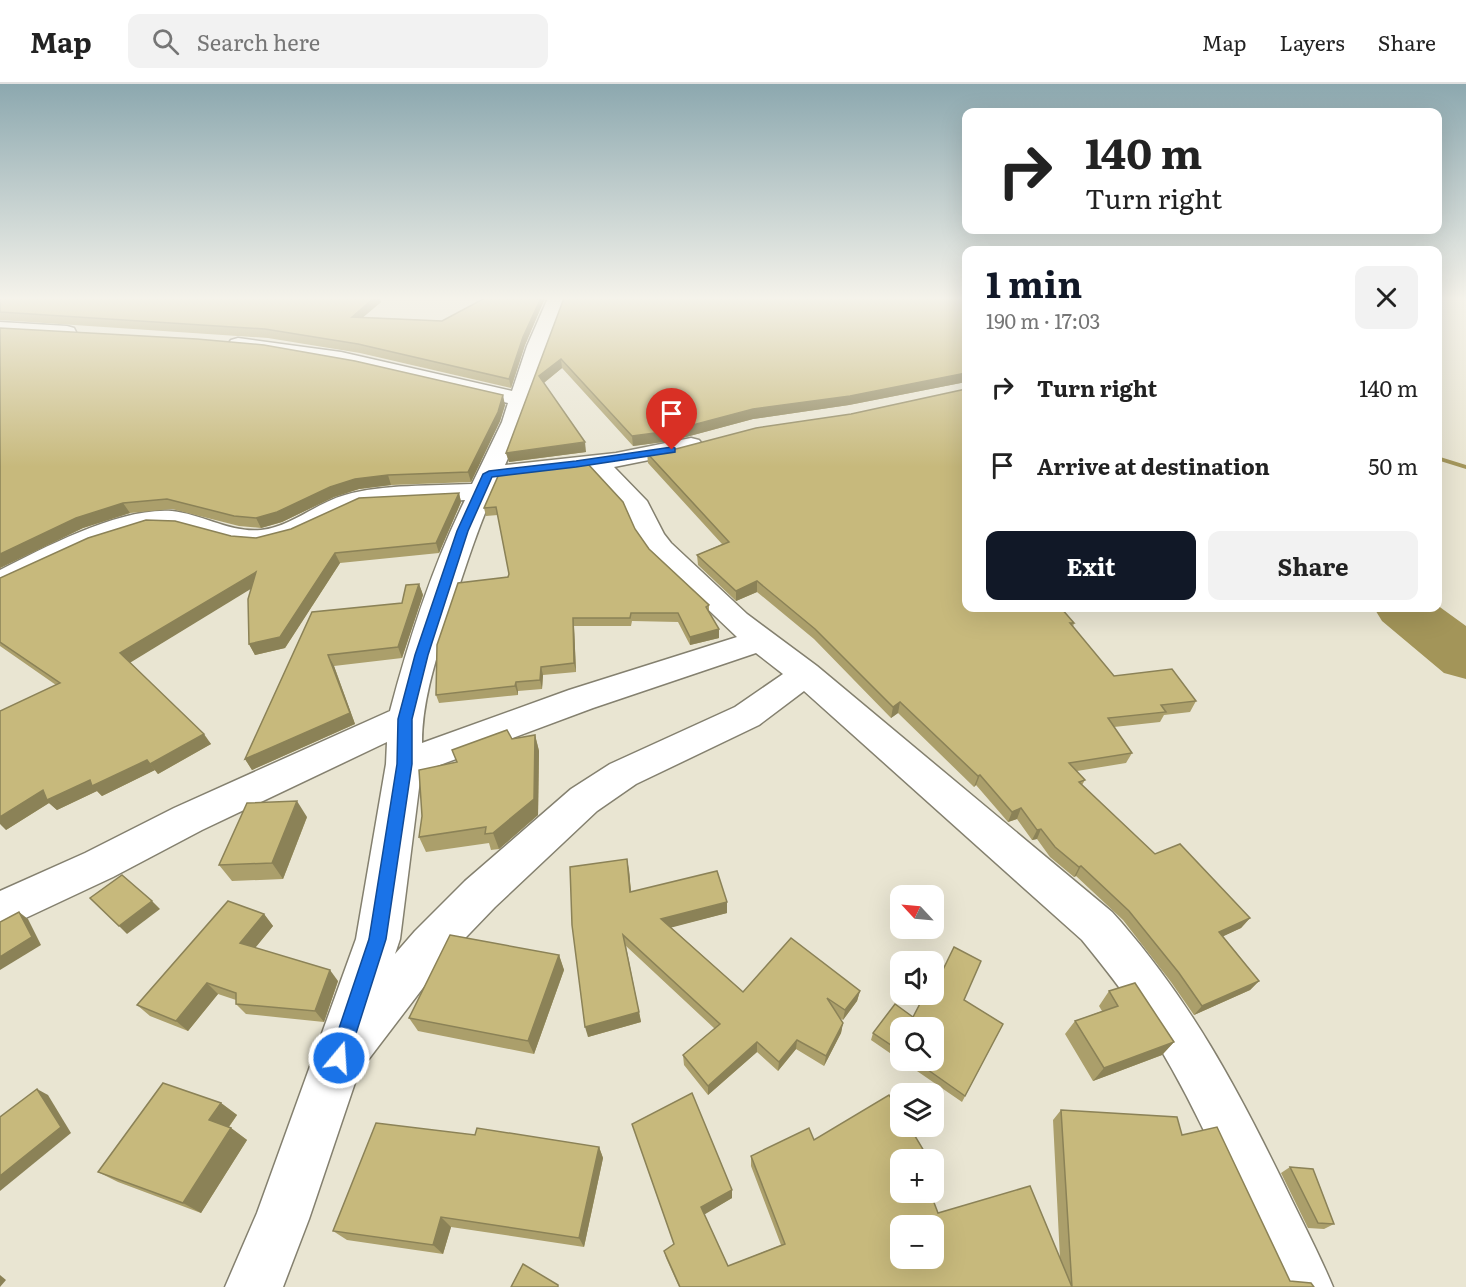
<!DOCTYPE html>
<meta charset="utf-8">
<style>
body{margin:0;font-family:Literata,serif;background:#f2f2f2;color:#222;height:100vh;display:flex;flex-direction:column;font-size:22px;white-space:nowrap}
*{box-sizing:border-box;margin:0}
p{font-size:20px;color:#767676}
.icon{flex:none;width:33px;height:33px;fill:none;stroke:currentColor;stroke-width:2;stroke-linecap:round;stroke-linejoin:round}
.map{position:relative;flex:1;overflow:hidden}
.panel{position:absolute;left:962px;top:162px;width:480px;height:366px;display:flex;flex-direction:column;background:#fff;border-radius:12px;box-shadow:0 6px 24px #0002}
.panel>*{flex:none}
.hud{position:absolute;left:962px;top:24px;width:480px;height:126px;border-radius:12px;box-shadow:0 6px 24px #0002;background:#fff;color:#222;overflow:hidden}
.needle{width:39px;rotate:296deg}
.buttons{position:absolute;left:890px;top:801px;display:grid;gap:12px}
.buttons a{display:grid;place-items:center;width:54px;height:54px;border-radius:12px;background:#fff;box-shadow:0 6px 24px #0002;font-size:30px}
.pin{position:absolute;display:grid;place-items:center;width:51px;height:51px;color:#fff;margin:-62px -26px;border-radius:50% 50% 50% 0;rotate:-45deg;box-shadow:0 0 6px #0007}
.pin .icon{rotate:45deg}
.me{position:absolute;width:66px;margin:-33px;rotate:18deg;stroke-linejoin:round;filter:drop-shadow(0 0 4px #0008)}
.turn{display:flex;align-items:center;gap:21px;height:126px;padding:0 24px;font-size:27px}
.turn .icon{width:78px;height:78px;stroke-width:2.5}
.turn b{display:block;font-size:42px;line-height:51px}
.round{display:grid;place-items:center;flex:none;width:63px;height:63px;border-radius:12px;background:#f2f2f2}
.headline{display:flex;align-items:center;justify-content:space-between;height:102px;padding:0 24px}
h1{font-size:36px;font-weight:700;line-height:45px;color:#111827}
.action{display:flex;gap:12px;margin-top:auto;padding:12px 24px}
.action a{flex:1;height:69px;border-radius:12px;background:#111827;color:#fff;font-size:24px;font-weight:700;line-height:69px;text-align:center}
.action a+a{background:#f2f2f2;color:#222}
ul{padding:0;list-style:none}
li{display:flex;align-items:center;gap:18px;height:78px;padding:0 24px}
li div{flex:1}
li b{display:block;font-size:22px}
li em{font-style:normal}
header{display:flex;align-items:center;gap:36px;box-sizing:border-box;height:84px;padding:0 30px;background:#fff;border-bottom:2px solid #e0e0e0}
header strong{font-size:28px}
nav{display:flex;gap:33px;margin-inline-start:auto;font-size:21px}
.search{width:420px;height:54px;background:#f2f2f2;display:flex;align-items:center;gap:15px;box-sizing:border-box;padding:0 21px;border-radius:12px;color:#767676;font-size:22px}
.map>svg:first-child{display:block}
</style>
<header>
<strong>Map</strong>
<div class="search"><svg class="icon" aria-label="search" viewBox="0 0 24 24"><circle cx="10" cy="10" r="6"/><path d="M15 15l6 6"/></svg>Search here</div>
<nav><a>Map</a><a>Layers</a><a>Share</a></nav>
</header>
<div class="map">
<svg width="1466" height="1203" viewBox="0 0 1466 1203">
<rect width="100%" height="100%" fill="#e9e5d2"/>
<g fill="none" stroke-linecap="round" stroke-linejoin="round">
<!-- stream -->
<polygon fill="#a39559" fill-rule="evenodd" points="1437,372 1466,381 1466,385 1437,376"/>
<!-- river -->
<polygon fill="#a39559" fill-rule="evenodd" points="1437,521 1466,542 1466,595 1444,589 1382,537 1374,524 1437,524"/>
<!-- street casing -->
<g stroke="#84806f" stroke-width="3">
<g id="street">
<path d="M548 214H566C544 269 529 327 505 381L616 369 691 354 699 356 703 361 699 366 614 383 647 417 664 450 671 459 747 530 817 582 1112 828 1121 838C1191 919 1235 1000 1282 1096 1299 1132 1318 1167 1333 1203H1275C1234 1114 1198 1022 1145 940 1126 911 1104 883 1082 856L804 607 759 641 636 700 597 727 495 823 445 875 368 976 362 978 309 1135 283 1203H225L257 1129 356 855 386 680 387 658 202 746 113 793 0 846V807L85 769 174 724 390 627C409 555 432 483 465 416L362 422 295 453 260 462 237 460 181 445 152 444 94 462 10 503 0 506V486C45 463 121 423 172 427 202 430 230 449 261 446 291 443 316 419 345 411 382 400 433 402 472 400L502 338 508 319 341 280 238 266 231 264 228 260 231 256 238 254 341 268 512 307 527 262ZM591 386 626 425 638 452 651 471 737 553 569 606 422 659C422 615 437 572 450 530 465 484 479 440 499 396ZM756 569 783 590 735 623 610 680 571 705 465 797 415 847 395 870 400 855 421 688 593 624Z"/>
<polygon points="0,238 67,242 74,244 76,248 74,252 67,254 0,250"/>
</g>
</g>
<!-- street -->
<use href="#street" fill="#fff" fill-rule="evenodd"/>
</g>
<!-- wall -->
<g fill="#ab9f6b">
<polygon points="0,214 381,218 363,233 442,237 485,214 545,214 525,261 511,304 360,269 268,254 0,236"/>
<polygon points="564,214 966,215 966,298 849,321 753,335 671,357 633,362 562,284 544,299 586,368 509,378 506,369"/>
<polygon points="0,244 505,321 500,337 471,398 391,401 359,405 334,413 282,438 261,444 239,442 172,425 130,429 83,444 0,484"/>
<polygon points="851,330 966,524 1074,539 1073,543 1114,592 1196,617 1190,628 1164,631 1160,638 1114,643 1132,669 1126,679 1077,687 1085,696 1082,701 1155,770 1250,834 1241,844 1223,852 1259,897 1250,906 1194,931 1171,898 1123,836 1076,792 1074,793 1050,773 1037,755 1032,756 1017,735 1008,738 976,701 974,703 898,629 891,634 814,555 757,508 736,517 698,481 697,471 722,460 648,379 647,369 672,366"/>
<polygon points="499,390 635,445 649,465 709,521 709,528 719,554 690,561 678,538 632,537 631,542 574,542 576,588 543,591 542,605 518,607 518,611 439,619 436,611 509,490 498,431 486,432 484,424"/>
<polygon points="459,409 461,418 439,469 340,479 285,564 255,571 249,560 251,504 130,578 211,660 158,690 155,686 102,712 97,707 57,726 49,719 6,746 56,601 0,562 0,494 231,452 256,454"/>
<polygon points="419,500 423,511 402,574 334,582 355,640 252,686 245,675 312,528 402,519"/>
<polygon points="535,651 539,667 538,731 499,765 491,766 489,759 426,768 419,753 512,655"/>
<polygon points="307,733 283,795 232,797 219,781"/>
<polygon points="629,786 631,808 727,829 671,843 743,908 860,907 857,917 843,936 840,934 843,939 841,949 824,982 796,965 778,987 757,968 708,1011 684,981 683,971 715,945 626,862 641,938 588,953"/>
<polygon points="264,830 273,842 255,864 338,897 324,938 246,930 236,920 236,916 218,910 188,947 150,932 137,921"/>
<polygon points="559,871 564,886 534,970 418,947 409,934"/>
<polygon points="1109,907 1174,958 1162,971 1093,997 1065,950 1075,937 1102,927 1099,922"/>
<polygon points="964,916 1003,940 962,1018 901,976 933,976 900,944 900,976 871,956 873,949 913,933"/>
<polygon points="221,1019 237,1031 229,1043 231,1044 247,1056 201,1129 118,1098 98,1088"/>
<polygon points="1061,1026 1182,1051 1290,1197 1314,1203 679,1203 666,1174 664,1167 674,1160 632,1040 732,1114 704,1130 728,1182 781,1161 751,1082 751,1072 814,1056 924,1067 919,1076 900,1076 938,1129 1060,1175 1053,1036"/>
<polygon points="475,1051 599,1063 603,1074 584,1163 451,1143 443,1170 347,1156 333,1147"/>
<polygon points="1290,1083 1334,1140 1324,1145 1308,1144 1281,1089"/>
</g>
<!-- shaded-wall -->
<g fill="#8b8257">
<polygon points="374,214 380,214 381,218 354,241 352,233"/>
<polygon points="541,214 545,214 525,261 511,304 509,295 523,253"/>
<polygon points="561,275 562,284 541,301 539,292"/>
<polygon points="966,289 966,298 849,321 753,335 671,357 633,362 632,352 753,325"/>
<polygon points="503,311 505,321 500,337 471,398 468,388"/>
<polygon points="585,358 586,368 509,378 506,369"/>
<polygon points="388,391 391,401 359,405 334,413 282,438 261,444 256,434 330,403 355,395"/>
<polygon points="459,409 461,418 439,469 436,459"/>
<polygon points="123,419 130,429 83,444 0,484 0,470 76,434"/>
<polygon points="335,469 340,479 285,564 255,571 249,560"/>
<polygon points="256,488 262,498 128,580 120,569"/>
<polygon points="757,497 757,508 736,517 736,507"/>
<polygon points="419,500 423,511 402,574 398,563"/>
<polygon points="573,534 574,542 576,588 574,579"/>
<polygon points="719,545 719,554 690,561 690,553"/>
<polygon points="328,571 334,582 355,640 252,686 245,675"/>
<polygon points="541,583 543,591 542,605 540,596"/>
<polygon points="516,598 518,607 518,611 515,602"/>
<polygon points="900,618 898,629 891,634 893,623"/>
<polygon points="204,650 211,660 158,690 150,680"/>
<polygon points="535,651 539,667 538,731 499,765 493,749"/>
<polygon points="147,676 155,686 102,712 97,707 57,726 49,719 6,746 0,740 0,733 43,706 90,696"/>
<polygon points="980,691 976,701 974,703 978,692"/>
<polygon points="297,717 307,733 283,795 272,779"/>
<polygon points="1021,724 1017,735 1008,738 1012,728"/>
<polygon points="1041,745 1037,755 1032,756 1037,746"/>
<polygon points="627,775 629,786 632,820 630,808"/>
<polygon points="1081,782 1076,792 1074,793 1079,783"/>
<polygon points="152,817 160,825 127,850 119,842"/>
<polygon points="727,818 727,829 662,846 661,835"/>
<polygon points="19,828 28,835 41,861 0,886 0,873"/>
<polygon points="264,830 273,842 250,870 240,859"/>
<polygon points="1250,834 1241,844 1211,858 1219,848"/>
<polygon points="559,871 564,886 534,970 528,957"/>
<polygon points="330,886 338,897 324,938 315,927"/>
<polygon points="1259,897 1250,906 1194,931 1202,922"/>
<polygon points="207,899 218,910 188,947 176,937"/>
<polygon points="860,907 857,917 843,936 845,926"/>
<polygon points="639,928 641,938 588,953 585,943"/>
<polygon points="843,939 841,949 824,982 826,972"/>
<polygon points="797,956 796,965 778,987 779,978"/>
<polygon points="757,958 757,968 708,1011 708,1002"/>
<polygon points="1174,958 1162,971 1093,997 1104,984"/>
<polygon points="37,1005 48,1011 71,1049 0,1107 0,1092"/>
<polygon points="221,1019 237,1031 225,1048 209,1036"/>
<polygon points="231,1044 247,1056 201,1129 183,1119"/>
<polygon points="599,1063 603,1074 584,1163 579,1154"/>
<polygon points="924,1067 919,1076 914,1076 917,1072"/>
<polygon points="732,1106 732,1114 702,1132 701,1123"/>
<polygon points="441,1133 451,1143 443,1170 433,1161"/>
<polygon points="0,1191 6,1196 0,1203"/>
</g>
<!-- building -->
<g fill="#c7b97c" stroke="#8b8257" stroke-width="1.5" fill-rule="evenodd">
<polygon points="0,214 374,214 352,233 442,237 485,214 541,214 523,253 509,295 358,260 265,245 0,228"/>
<polygon points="564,214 965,214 966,289 850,312 753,325 670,347 632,352 561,275 539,292 585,358 506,369"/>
<polygon points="0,244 197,255 264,261 355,277 503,311 498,328 468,388 388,391 355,395 330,403 277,428 256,434 234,432 167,415 123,419 76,434 0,470"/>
<polygon points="966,305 966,524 1061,524 1074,539 1070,539 1114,592 1172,585 1196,617 1161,621 1166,628 1108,634 1132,669 1069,679 1085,696 1079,698 1155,770 1180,760 1250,834 1219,848 1259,897 1202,922 1179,889 1129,827 1081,782 1079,783 1055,763 1041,745 1037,746 1021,724 1012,728 980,691 978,692 900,618 893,623 815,545 757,497 736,507 697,471 729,458 647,369 672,366 756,344 851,330"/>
<polygon points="588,380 623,418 635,445 649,465 709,521 706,523 719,545 690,553 678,529 631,529 630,534 573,534 574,579 541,583 540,596 516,598 515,602 436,611 437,561 458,499 508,493 509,490 496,423 484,424 499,390"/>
<polygon points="459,409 436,459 335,469 280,553 249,560 248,515 256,488 120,569 204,650 150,680 147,676 92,702 90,696 47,716 43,706 0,733 0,627 60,599 0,558 0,494 88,454 146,436 175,437 231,452 256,454 291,445 359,414"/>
<polygon points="419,500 398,563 328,571 350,629 245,675 312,528 402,519 406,501"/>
<polygon points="507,646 512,655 535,651 534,715 493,749 485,750 486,743 419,753 422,732 419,686 457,678 452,666"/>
<polygon points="297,717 272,779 219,781 247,719"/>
<polygon points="627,775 630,808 717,787 727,818 661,835 743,908 791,854 860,907 845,926 827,914 843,939 826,972 797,956 779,978 757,958 708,1002 683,971 720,940 623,851 639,928 585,943 572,841 570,783"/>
<polygon points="122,791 152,817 119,842 90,814"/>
<polygon points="228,817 264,830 240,859 330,886 315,927 236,920 236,909 207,899 176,937 137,921"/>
<polygon points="19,828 32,853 0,873 0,838"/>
<polygon points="450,851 559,871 528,957 409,934"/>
<polygon points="954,863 981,877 964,916 1003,940 965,1012 914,976 933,976 933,944 900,944 900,967 873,949 895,920 913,933 925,910 933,910 933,899 936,900"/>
<polygon points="1135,899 1174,958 1104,984 1075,937 1118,922 1109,907"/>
<polygon points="163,999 221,1019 209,1036 231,1044 183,1119 98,1088"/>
<polygon points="37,1005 61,1043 0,1092 0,1033"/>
<path d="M692 1009 732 1106 701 1123 728 1182 785 1160 751 1072 809 1044 814 1056 889 1011 900 1028V1042H909L924 1067 917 1072 918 1076H900V1108H930L938 1129 1030 1102 1072 1203H680L664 1167 674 1160 632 1040ZM900 1142H933V1174H900Z"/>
<polygon points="1061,1026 1177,1033 1182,1051 1217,1043 1290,1197 1311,1199 1314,1203 1072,1203"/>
<polygon points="376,1039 475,1051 477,1044 599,1063 579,1154 441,1133 433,1161 333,1147"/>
<polygon points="1290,1083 1313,1085 1334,1140 1318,1139"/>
<polygon points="523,1180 558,1201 558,1203 511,1203"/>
</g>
<!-- sky -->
<linearGradient id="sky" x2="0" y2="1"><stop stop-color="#8ca8af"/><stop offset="0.56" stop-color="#f5f3eb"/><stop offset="1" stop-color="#f5f3eb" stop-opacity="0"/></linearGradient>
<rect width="1466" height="383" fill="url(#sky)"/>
<!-- route -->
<polygon fill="#1a73e8" stroke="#114b97" stroke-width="1.5" points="672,363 675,364 675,368 576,383 492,393 468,447 428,571 412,635 412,680 386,855 346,981 339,984 332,981 329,974 369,855 397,680 398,635 415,571 457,447 483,390 489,387 576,377"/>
</svg>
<div class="buttons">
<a><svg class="needle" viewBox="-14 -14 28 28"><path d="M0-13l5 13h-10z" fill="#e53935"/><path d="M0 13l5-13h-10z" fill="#767676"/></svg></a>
<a><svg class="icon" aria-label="sound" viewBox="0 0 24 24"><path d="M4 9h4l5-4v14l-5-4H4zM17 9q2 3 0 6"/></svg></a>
<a><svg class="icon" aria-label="search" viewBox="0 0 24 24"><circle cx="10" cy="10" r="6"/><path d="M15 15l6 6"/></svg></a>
<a><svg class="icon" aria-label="layers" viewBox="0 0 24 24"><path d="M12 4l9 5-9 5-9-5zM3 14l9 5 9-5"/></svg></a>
<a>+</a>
<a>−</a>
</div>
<div class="pin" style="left:672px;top:366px;background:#d93025"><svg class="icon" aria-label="arrive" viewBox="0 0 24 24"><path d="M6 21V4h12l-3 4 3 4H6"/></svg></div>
<svg class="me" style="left:339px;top:974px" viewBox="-20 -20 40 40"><circle r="17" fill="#1a73e8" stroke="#fff" stroke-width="3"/><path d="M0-11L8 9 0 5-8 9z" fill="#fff"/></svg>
<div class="hud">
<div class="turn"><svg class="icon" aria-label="right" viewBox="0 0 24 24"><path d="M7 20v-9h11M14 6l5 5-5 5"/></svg><div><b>140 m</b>Turn right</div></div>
</div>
<section class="panel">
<div class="headline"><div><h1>1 min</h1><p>190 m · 17:03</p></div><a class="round"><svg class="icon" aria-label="close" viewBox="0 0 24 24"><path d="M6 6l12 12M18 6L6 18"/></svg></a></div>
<ul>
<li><svg class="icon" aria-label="right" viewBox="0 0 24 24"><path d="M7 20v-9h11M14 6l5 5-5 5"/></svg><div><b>Turn right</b></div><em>140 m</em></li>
<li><svg class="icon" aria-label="arrive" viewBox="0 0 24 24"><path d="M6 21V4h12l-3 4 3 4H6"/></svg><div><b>Arrive at destination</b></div><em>50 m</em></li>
</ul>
<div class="action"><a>Exit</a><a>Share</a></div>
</section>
</div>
